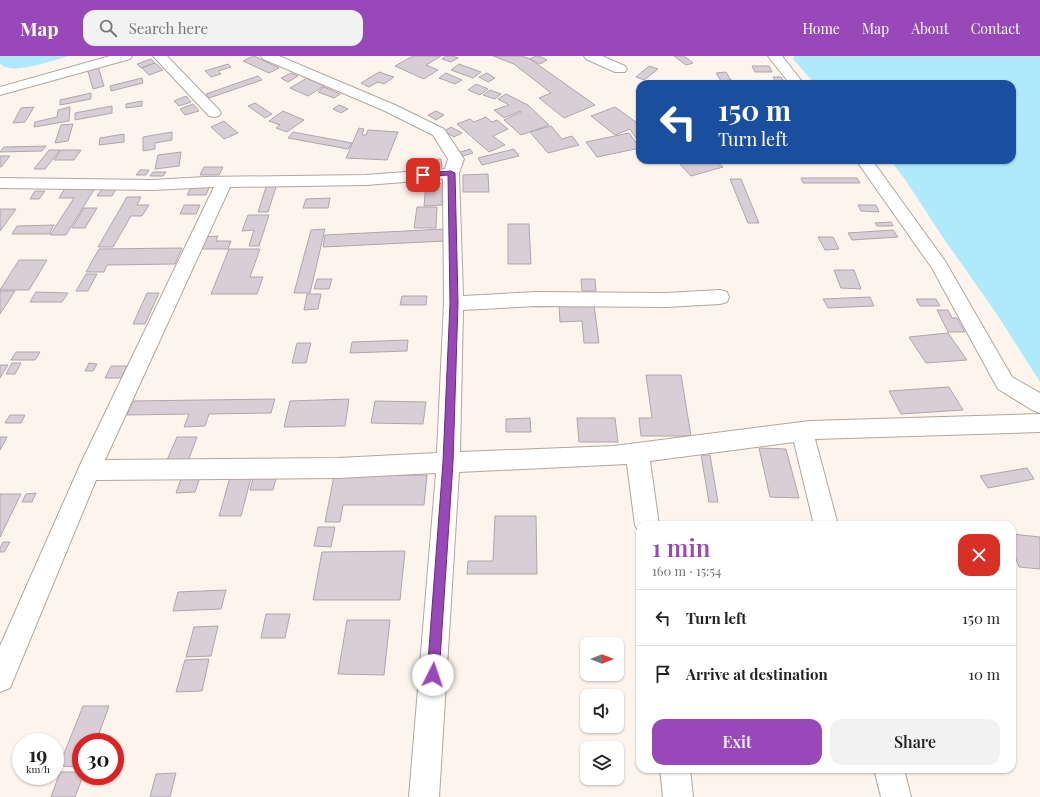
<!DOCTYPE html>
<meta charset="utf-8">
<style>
body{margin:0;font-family:"Playfair Display",serif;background:#f2f2f2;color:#222;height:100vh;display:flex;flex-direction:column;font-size:15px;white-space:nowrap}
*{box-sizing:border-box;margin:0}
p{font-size:13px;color:#767676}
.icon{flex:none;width:22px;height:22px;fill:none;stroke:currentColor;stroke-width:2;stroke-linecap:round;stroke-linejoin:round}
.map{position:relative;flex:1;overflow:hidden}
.sheet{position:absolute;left:636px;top:465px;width:380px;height:252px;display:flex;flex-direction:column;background:#fff;border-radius:12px;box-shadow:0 1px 3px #0004}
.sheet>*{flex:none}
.top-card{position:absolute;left:636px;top:24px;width:380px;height:84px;border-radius:12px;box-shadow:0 1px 3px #0004;background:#1a4fa0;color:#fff;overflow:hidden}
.needle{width:26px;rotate:90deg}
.fabs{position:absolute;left:580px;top:581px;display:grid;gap:8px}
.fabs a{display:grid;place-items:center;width:44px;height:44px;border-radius:8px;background:#fff;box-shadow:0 1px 3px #0004;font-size:20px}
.speed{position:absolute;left:12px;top:677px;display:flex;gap:8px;font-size:20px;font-weight:700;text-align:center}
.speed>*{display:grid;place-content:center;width:52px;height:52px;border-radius:50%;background:#fff;box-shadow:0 1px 3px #0004;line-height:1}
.speed small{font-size:10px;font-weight:400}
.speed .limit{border:6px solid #d22;background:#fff;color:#111}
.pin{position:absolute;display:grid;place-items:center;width:34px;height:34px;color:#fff;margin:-17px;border-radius:8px;box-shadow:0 2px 6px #0006}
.me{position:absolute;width:44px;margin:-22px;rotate:4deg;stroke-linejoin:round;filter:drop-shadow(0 0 3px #0008)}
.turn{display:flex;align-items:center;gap:14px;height:84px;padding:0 16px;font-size:18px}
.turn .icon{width:52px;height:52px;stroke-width:2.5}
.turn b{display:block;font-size:28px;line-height:34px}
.round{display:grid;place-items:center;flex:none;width:42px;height:42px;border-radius:12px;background:#f2f2f2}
.summary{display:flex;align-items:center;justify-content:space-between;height:68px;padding:0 16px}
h1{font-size:24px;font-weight:600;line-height:30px;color:#9848b8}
.primary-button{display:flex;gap:8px;margin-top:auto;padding:8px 16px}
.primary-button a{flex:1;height:46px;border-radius:12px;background:#9848b8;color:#fff;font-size:16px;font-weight:600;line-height:46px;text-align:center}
.primary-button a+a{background:#f2f2f2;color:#222}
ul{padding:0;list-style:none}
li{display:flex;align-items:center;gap:12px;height:56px;padding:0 16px;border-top:1px solid #e0e0e0}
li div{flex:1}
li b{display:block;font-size:15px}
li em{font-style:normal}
header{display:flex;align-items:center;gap:24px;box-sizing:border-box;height:56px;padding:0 20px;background:#9848b8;color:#fff}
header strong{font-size:19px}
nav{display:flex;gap:22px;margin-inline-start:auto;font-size:14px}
.search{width:280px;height:36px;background:#f2f2f2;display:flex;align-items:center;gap:10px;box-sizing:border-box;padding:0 14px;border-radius:12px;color:#767676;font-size:15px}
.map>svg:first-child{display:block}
</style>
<header>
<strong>Map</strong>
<div class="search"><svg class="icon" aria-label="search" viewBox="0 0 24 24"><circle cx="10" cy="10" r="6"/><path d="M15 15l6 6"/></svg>Search here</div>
<nav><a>Home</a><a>Map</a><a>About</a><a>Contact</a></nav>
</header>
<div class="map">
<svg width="1040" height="741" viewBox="0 0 1040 741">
<rect width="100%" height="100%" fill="#fdf5ed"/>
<!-- water -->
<g fill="#aeeafb">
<path d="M0 0H69C53 4 13 20 0 8Z"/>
<polygon points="794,0 1040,0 1040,326 996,257 944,183 904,122 890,104 1012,104 1012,28 815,28 793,3"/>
</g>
<!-- building -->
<g fill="#dacdd5" stroke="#b1a5ad">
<polygon points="254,0 279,12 269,17 243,5"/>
<polygon points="413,0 441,0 426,9 438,14 424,23 395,10"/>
<polygon points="446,0 453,0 458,2 451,6 442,3"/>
<polygon points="493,0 522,0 530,3 595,49 564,62 539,42 551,37 514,8"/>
<polygon points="536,0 539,0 547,4 540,8 530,3"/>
<polygon points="674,0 684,0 693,7 686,9"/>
<polygon points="151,3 155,7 141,12 137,8"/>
<polygon points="155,7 163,14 149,19 142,12"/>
<polygon points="228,8 231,11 218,15 221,18 211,21 205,15"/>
<polygon points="459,8 481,16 473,22 451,14"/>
<polygon points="98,10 104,30 93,33 87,12"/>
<polygon points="649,10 658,13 644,24 636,21"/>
<polygon points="752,10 769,10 772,16 755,16"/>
<polygon points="379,16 394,21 384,28 378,26 369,31 361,27"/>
<polygon points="726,16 731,24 721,25 716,17"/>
<polygon points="291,17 298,20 288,26 281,22"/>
<polygon points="446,17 462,24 455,28 439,22"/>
<polygon points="487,17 495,22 488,26 479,21"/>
<polygon points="258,20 262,24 209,42 206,38"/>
<polygon points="773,21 781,21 785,28 777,28"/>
<polygon points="142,22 143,27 111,35 110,30"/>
<polygon points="307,22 324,30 308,40 290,32"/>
<polygon points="476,28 488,33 480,39 468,34"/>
<polygon points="324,31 340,38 334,42 318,36"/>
<polygon points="490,34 501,38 495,43 483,39"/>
<polygon points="91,37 91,43 60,49 60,44"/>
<polygon points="506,38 528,49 549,69 521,79 504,64 521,56 520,55 504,62 494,54 509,49 498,43"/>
<polygon points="186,40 191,46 179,50 174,45"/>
<polygon points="142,45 142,50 126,52 126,48"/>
<polygon points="255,47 272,58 265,62 248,50"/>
<polygon points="193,48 199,55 185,59 180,53"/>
<polygon points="339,49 348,53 341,57 333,53"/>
<polygon points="112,50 112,57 75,64 75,57"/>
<polygon points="34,51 25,66 13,67 21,52"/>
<polygon points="70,51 69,65 34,71 35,66 57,61 58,54"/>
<polygon points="615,51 640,69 640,84 638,85 630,73 615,79 591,60"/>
<polygon points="283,55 304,64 287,76 276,72 280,69 269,65"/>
<polygon points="436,55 444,59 436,64 428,59"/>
<polygon points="486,61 492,66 497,64 508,73 493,80 505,89 489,96 457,68 470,63 474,66"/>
<polygon points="224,65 238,77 224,83 211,71"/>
<polygon points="73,68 68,85 55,87 61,69"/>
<polygon points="551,70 562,83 572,80 579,89 548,97 530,76"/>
<polygon points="451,71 462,77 454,81 444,75"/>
<polygon points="359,72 364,73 362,79 366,79 368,74 398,76 387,104 346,102"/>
<polygon points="172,76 172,84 155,87 155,93 143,95 143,81"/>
<polygon points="293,76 352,87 348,93 288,82"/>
<polygon points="629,77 640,92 597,101 586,86"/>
<polygon points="124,78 124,86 99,89 100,82"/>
<polygon points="46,90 42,95 0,96 4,91"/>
<polygon points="470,93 473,97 463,100 460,96"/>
<polygon points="514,93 519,100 482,109 478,102"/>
<polygon points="49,94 60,94 45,113 34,113"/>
<polygon points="61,94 81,94 74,104 54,104"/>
<polygon points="181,96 179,110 155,113 158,99"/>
<polygon points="0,100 10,100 1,111 0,111"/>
<polygon points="441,103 442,111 416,113 416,105"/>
<polygon points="676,104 715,104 723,111 691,120"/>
<polygon points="204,111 223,111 219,119 200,119"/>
<polygon points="140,114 149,114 146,119 136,119"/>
<polygon points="153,116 166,116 163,120 150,120"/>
<polygon points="488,118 489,136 463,136 463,119"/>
<polygon points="801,122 857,122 860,127 803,127"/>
<polygon points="730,123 741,123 759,167 748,167"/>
<polygon points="443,127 442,149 424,150 426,128"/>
<polygon points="267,128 277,128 268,156 258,156"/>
<polygon points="192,129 210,129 206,139 187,139"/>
<polygon points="65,132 95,132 66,179 50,179 74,142 59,142"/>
<polygon points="102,133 116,133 112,140 97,140"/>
<polygon points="35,135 45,135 39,143 30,143"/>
<polygon points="127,141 141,141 137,149 149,149 142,160 131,160 113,191 98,191"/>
<polygon points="330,142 328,152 303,152 306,143"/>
<polygon points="184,149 200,149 196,158 180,158"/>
<polygon points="858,149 876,149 879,156 861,155"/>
<polygon points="417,151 437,151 436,172 414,172"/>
<polygon points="84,152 97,152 85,172 72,172"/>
<polygon points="0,153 16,153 0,175"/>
<polygon points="248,159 269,159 259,190 249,190 254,174 242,175"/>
<polygon points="891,166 893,170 877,170 875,167"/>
<polygon points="508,168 529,168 531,208 508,208"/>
<polygon points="54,169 49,178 12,178 17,170"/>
<polygon points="325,173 310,237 294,237 311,174"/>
<polygon points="445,173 445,185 323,191 325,179"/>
<polygon points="893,174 898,181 852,184 848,177"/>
<polygon points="218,180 216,185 231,185 228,193 196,193 201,181"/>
<polygon points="818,181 833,181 839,193 825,194"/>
<polygon points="182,192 175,208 107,209 104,216 86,216 99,193"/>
<polygon points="229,193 260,193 250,221 263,221 257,238 211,238"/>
<polygon points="19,204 47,204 29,234 0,234"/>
<polygon points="834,214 854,214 861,233 841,232"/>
<polygon points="86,218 97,218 88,235 76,235"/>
<polygon points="317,223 332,223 329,233 314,233"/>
<polygon points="581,223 595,223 596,235 582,235"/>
<polygon points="0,235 15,235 0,258"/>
<polygon points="36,236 68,237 62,246 30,246"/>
<polygon points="147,237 159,237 145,268 133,268"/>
<polygon points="307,238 321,238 318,253 304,254"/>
<polygon points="402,240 427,240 426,249 400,249"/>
<polygon points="870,241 874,250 828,252 823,243"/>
<polygon points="916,243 936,243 940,250 920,250"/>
<polygon points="559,249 594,249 599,287 584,287 582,265 560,266"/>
<polygon points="937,254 948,254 952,262 957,262 965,276 948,276"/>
<polygon points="948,277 967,304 926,307 909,281"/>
<polygon points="408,284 407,295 350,297 352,286"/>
<polygon points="297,287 311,287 306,307 292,307"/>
<polygon points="16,296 40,296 35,304 11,304"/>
<polygon points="12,307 21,307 15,318 6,318"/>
<polygon points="89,307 97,308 93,315 85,315"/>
<polygon points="0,309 8,309 0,322"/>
<polygon points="111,310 127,310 121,322 105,322"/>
<polygon points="646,319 681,319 691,380 641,380 639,362 652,362"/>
<polygon points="949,331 963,354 901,358 889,335"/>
<polygon points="275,343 271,357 209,358 205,370 184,371 189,358 127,359 133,345"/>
<polygon points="349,343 345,370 284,371 290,345"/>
<polygon points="375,345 426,346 423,368 371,367"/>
<polygon points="10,359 25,359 21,367 5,367"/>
<polygon points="530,362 531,376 506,376 506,363"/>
<polygon points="577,362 615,362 618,386 579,386"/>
<polygon points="0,381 7,381 0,394"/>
<polygon points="177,381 197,381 188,405 167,404"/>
<polygon points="759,392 786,393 799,442 770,441"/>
<polygon points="701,399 710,399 718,446 709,446"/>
<polygon points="1027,412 1034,423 988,432 980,420"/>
<polygon points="202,416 195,436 176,437 183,417"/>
<polygon points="231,418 252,418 241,460 219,460"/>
<polygon points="254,419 277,419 273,434 250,434"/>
<polygon points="427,419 424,449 343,449 340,466 325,466 334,420"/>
<polygon points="36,437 32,446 22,446 26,438"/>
<polygon points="0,438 21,438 0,481"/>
<polygon points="495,460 536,460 537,518 467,518 468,505 493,505"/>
<polygon points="318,471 335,471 331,491 314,490"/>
<polygon points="1012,478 1040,481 1040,513 1019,511 1012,492"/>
<polygon points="3,486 10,486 4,496 0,496 0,492"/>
<polygon points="405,495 400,544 313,544 322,496"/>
<polygon points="226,534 221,553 173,555 178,536"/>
<polygon points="266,558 290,558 285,582 261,582"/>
<polygon points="347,564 390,564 384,619 338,618"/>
<polygon points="218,570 211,600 186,601 194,571"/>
<polygon points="209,603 202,635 176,636 185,604"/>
<polygon points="83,650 109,650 96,686 81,686 81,711 59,710"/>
<polygon points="585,700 587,700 587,722 611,723 586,723"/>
<polygon points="60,716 81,716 81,720 83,720 75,741 51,741"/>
<polygon points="176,717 170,741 150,741 156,718"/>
</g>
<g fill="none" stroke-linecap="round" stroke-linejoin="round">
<!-- minor casing -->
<g stroke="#b1a79e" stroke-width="2">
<g id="minor">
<polygon points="110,0 132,0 130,3 0,39 0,31"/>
<polygon points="153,0 167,0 219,54 221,57 219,60 214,61 209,60"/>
<path d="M261 0H279L395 49 444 73 464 103 459 117 463 240 536 236 666 237 720 234 727 236 729 241 727 246 720 248 666 251 536 250 463 254 460 396 614 390 810 365 1040 358V376L815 383 838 469H814L794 386 650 405 659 469H640V478L635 469 627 408 459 416 439 741H409L436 417 338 422 96 424 10 632 0 636V590L81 407 214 131 152 134 0 132V122L152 124 205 121 366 119 445 113 448 103 433 79 385 55 263 3ZM443 123 444 247 437 397 338 402 105 404 230 131 366 129Z"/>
<polygon points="584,0 602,0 625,10 627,13 625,16 615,16 586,3"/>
<polygon points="768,0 782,0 804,28 790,28"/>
<polygon points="856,104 872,104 945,205 1012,321 1040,337 1040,357 1032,354 998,333 932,212"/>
<polygon points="660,713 690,713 693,741 663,741"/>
<polygon points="874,713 904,713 911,741 881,741"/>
</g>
</g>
<!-- minor -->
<use href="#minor" fill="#fff" fill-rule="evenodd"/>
</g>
<!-- route -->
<polygon fill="#9848b8" stroke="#632f78" points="451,115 455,117 458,247 453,406 439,619 437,623 433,625 429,623 427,619 443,406 450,247 448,119 423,121 420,119 423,117"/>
</svg>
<div class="fabs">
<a><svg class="needle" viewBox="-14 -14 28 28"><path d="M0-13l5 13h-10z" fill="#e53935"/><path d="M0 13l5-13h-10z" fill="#767676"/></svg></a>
<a><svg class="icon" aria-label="sound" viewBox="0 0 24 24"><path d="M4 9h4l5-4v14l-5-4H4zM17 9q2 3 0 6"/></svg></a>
<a><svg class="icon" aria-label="layers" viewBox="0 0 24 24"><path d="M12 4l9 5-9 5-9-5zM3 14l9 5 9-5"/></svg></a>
</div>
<div class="speed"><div>19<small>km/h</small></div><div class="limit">30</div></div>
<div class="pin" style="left:423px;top:119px;background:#d93025"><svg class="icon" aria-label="arrive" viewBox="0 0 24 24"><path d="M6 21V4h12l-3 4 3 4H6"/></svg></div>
<svg class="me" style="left:433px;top:619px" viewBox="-20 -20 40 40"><circle r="19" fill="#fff"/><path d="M0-13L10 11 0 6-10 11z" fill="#9848b8"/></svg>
<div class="top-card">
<div class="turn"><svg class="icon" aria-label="left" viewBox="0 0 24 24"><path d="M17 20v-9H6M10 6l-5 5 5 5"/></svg><div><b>150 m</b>Turn left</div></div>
</div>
<section class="sheet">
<div class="summary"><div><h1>1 min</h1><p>160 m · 15:54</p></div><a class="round" style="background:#d93025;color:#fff"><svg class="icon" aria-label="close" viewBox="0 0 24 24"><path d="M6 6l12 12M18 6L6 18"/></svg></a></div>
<ul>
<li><svg class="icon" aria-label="left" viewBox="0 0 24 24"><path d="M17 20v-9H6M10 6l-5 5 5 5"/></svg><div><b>Turn left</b></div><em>150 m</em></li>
<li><svg class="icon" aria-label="arrive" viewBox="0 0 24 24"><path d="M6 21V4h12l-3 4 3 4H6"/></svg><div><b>Arrive at destination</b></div><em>10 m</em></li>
</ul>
<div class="primary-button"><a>Exit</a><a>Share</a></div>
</section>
</div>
